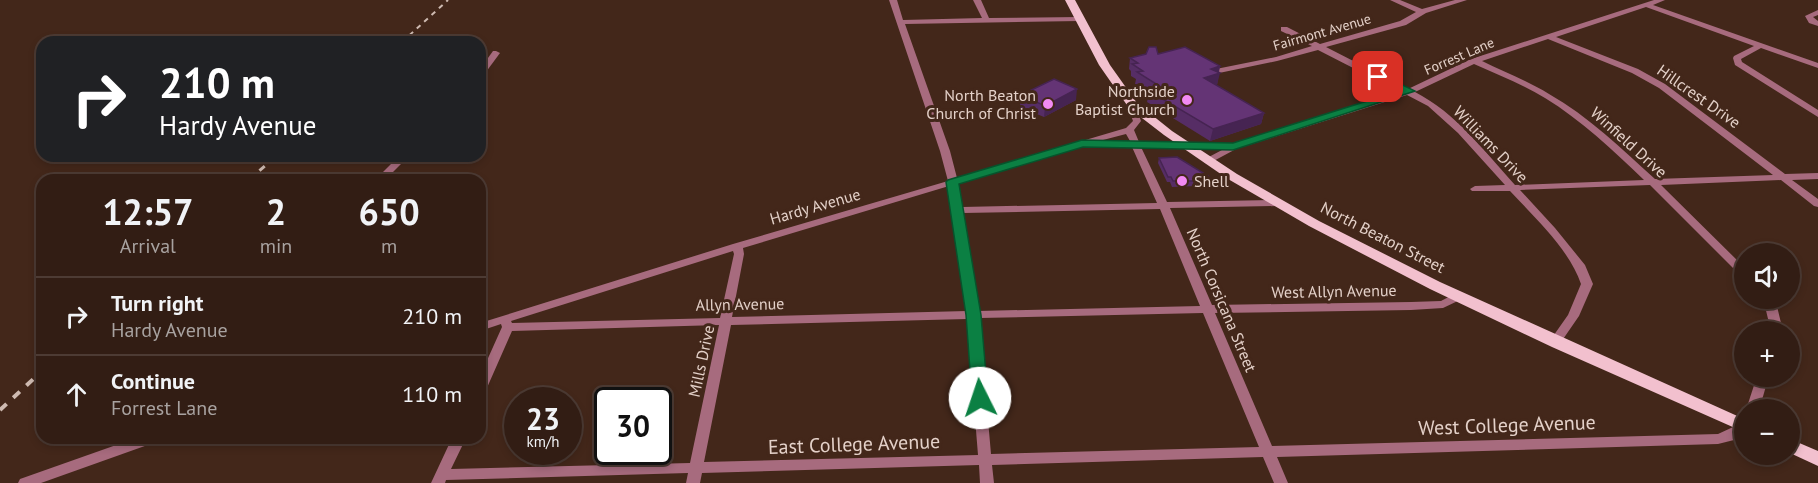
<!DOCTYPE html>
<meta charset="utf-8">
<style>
body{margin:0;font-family:"PT Sans",sans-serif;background:#3d2a22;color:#f1f3f6;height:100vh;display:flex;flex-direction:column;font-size:22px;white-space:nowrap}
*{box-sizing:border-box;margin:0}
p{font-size:20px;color:#a8a2a0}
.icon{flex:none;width:33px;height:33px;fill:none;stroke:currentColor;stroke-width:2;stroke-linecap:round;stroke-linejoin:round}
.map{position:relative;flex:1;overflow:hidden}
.panel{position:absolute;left:36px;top:174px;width:450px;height:270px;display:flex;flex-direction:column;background:#321d14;border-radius:18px;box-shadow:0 3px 9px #0003,0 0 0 2px #4d3b34}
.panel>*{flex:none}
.hud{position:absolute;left:36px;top:36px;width:450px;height:126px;border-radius:18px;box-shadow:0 3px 9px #0003,0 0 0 2px #4d3b34;background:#202124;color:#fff;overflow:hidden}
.controls{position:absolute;left:1734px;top:243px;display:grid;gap:12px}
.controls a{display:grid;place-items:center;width:66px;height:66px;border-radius:50%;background:#321d14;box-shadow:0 3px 9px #0003,0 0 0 2px #4d3b34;font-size:30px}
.speed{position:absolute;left:504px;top:387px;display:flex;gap:12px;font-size:30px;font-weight:700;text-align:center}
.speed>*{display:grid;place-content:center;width:78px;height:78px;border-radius:50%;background:#321d14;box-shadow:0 3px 9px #0003,0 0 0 2px #4d3b34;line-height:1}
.speed small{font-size:15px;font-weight:400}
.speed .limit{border:3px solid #111;border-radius:9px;background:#fff;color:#111}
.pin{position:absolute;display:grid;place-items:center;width:51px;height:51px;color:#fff;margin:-26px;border-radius:12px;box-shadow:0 3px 9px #0006}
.me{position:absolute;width:66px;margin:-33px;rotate:356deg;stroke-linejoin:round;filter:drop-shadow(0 0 4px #0008)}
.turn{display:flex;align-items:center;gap:21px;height:126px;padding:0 24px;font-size:27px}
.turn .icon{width:78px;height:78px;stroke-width:2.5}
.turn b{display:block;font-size:42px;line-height:51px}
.eta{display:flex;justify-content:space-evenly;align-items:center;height:102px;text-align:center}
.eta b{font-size:36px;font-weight:700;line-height:42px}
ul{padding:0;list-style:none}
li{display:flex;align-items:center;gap:18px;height:78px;padding:0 24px;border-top:2px solid #4d3b34}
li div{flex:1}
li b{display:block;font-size:22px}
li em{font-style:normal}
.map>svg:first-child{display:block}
</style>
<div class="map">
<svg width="1818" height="483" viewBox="0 0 1818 483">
<rect width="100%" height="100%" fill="#43271a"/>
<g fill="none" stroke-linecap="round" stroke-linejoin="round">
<!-- minor -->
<g fill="#a76b7e" fill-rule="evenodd">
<path d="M889 0H897L903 20 982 18 973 0H981L989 18 1080 17 1084 19 1080 21 905 24 950 151 957 178 1126 128 1133 121 1126 102 1130 99 1134 102 1141 121 1134 130 1139 142 1229 145 1400 92 1318 50 1277 61 1219 73 1215 71 1216 69 1276 57 1312 46 1281 31V27H1287L1320 44 1400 21 1416 12 1390 0H1400L1422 9 1455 0H1467L1426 13 1406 25 1326 47 1408 89 1471 59 1654 0H1665L1653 5 1818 63V68L1761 48 1741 59 1742 62 1818 110V117L1735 65 1733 58 1734 56 1754 46 1646 7 1556 37 1638 69 1665 84 1785 174 1818 173V179L1792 180 1818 199V207L1814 206 1781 180 1661 185 1744 267V276L1740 275 1650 185 1520 190 1555 228 1585 265 1593 284 1579 316 1559 345H1551L1549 342 1568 315 1581 284C1569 249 1535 218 1510 191H1472L1470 189 1475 186 1505 185 1458 133 1428 106 1407 95 1236 149 1208 164 1205 163 1203 161 1205 159 1222 150 1141 147 1167 202 1277 200 1282 203 1277 206 1170 208 1212 305 1411 302 1441 301 1458 292 1464 296 1462 299 1443 308 1411 310 1215 313 1272 446 1718 434 1744 422V433L1734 440 1718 444 1277 457 1288 483H1274L1263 457 992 465 994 483H980L979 465 702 473 700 483H686L688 473 446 480 445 483H431L452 438H466L451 469 690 463 719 325 512 331 486 390 484 393 480 394V376L502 327 501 324 480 331V323L733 244 948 181 940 151ZM1548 39 1632 73 1659 88 1773 175 1655 179C1622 149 1588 116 1549 94 1528 81 1504 72 1482 61ZM1474 64C1498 75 1522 84 1545 98 1581 120 1613 150 1644 180L1515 185C1484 151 1456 113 1415 92ZM1126 134 1130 141 1103 140ZM1093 144 1097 146 1132 147 1157 203 962 207 958 184ZM949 186 967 311 732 317 744 254 743 248ZM1160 209 1200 306 978 311 963 213ZM733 251 734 254 720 318 512 323 511 321ZM1203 313 1259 447 991 454 979 318ZM967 319 978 455 704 462 731 325Z"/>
<polygon points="1818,10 1818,15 1813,17 1818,21 1818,26 1809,23 1805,16"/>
<polygon points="493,51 496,51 500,53 483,76 480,76 480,69"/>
<polygon points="399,156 409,156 385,180 375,180"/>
<polygon points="1763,298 1775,298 1781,323 1780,332 1768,332 1769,323"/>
<polygon points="1757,376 1769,376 1759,410 1746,410"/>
<polygon points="136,438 158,438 156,442 41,483 18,483 20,479"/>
</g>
<!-- major -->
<g fill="#f2c0ce" fill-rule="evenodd">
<polygon points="1065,0 1075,0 1110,65 1137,103 1172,131 1237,174 1319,221 1440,282 1744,419 1744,432 1552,347 1430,289 1309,226 1228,179 1164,135 1129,108 1099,65"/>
<polygon points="1790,439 1818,451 1818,466 1790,453"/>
</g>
<!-- rail-far2 -->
<polyline stroke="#cebab1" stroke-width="2" stroke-dasharray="5 5" stroke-linecap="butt" points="402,42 448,0"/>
<!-- rail-far1 -->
<polyline stroke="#cebab1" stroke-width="3" stroke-dasharray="7 7" stroke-linecap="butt" points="249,180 276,156"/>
<!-- rail -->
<polyline stroke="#cebab1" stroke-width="4" stroke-dasharray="9 9" stroke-linecap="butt" points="0,410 42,371"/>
</g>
<!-- wall -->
<g fill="#562d65">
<polygon points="1158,54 1220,66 1217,85 1216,85 1264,113 1261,124 1210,141 1147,102 1149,92 1135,84 1136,79 1131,76 1131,71 1129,69 1130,58"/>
<polygon points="1021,95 1076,100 1044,117 1020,107"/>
<polygon points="1159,158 1208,176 1207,181 1198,181 1197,186 1172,187 1170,182 1167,182 1158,163"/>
</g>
<!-- shaded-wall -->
<g fill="#462452">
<polygon points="1220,66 1218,74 1220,73 1217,85 1201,90 1204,78 1211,69"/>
<polygon points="1077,89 1076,100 1044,117 1045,106"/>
<polygon points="1264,113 1261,124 1210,141 1213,129"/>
</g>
<!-- building -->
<g fill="#643475" stroke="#462452" stroke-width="1.5">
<polygon points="1149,47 1156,47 1158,54 1185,47 1220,66 1211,69 1220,73 1204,78 1264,113 1213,129 1149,91 1161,87 1137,72 1143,71 1132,64 1138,63 1130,58 1146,54"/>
<polygon points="1054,79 1077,89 1045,106 1021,95"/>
<polygon points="1177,157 1208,176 1196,176 1198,181 1173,181 1171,177 1168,177 1159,158"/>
</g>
<!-- route -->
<polygon fill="#0b8043" stroke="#07532c" stroke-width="1.5" points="1378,73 1415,91 1233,150 1083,147 959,184 981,315 988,398 986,402 974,402 972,398 966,315 946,182 948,180 1082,140 1233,143 1399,91 1375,79 1373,77"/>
<!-- markers -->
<g fill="#f28af3" stroke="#43271a" stroke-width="2">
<circle cx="1187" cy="100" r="6"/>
<circle cx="1048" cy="104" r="6"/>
<circle cx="1182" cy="181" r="6"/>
</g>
<g text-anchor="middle" stroke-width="6" stroke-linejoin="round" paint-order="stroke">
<!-- far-street labels -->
<g font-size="14" fill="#e4d1c9" stroke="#43271a">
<text transform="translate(1322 32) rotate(-16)" y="5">Fairmont Avenue</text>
<text transform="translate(1459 56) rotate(-23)" y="5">Forrest Lane</text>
</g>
<!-- poi labels -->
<g font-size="16" fill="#e4d1c9" stroke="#43271a" text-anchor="end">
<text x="1175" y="97">Northside<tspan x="1175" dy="18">Baptist Church</tspan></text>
<text x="1036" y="101">North Beaton<tspan x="1036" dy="18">Church of Christ</tspan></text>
<text x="1194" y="187" text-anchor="start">Shell</text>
</g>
<!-- street labels -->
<g font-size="16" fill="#e4d1c9" stroke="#43271a">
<text transform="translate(1699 96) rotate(35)" y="6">Hillcrest Drive</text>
<text transform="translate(1629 142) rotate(42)" y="6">Winfield Drive</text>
<text transform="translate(1491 144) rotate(46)" y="6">Williams Drive</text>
<text transform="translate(815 206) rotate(-16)" y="6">Hardy Avenue</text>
<text transform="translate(1383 237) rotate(27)" y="6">North Beaton Street</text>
<text transform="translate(1334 291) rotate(-1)" y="6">West Allyn Avenue</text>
<text transform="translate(1222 300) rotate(67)" y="6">North Corsicana Street</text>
<text transform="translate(740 304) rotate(-1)" y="6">Allyn Avenue</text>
<text transform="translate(701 361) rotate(-78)" y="6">Mills Drive</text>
</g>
<!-- near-street labels -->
<g font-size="20" fill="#e4d1c9" stroke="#43271a">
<text transform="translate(1507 425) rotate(-2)" y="7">West College Avenue</text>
<text transform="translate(854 444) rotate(-2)" y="7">East College Avenue</text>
</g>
</g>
</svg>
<div class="controls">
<a><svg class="icon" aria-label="sound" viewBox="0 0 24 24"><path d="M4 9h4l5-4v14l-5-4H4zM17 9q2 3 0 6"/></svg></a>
<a>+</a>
<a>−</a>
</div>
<div class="speed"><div>23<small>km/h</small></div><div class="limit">30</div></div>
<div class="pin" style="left:1378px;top:77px;background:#d93025"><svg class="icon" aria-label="arrive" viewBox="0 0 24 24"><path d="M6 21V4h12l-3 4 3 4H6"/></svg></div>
<svg class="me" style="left:980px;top:398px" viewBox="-20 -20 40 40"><circle r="19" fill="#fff"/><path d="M0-13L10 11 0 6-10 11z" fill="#0b8043"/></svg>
<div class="hud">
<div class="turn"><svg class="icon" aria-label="right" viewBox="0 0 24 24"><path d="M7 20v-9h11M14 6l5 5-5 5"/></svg><div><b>210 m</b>Hardy Avenue</div></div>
</div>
<section class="panel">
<div class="eta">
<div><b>12:57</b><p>Arrival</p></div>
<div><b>2</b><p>min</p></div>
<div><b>650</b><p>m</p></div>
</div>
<ul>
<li><svg class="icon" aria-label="right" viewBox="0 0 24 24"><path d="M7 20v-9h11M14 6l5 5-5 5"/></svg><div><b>Turn right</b><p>Hardy Avenue</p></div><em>210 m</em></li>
<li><svg class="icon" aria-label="ahead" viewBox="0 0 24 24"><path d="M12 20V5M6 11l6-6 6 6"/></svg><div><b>Continue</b><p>Forrest Lane</p></div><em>110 m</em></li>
</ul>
</section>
</div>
